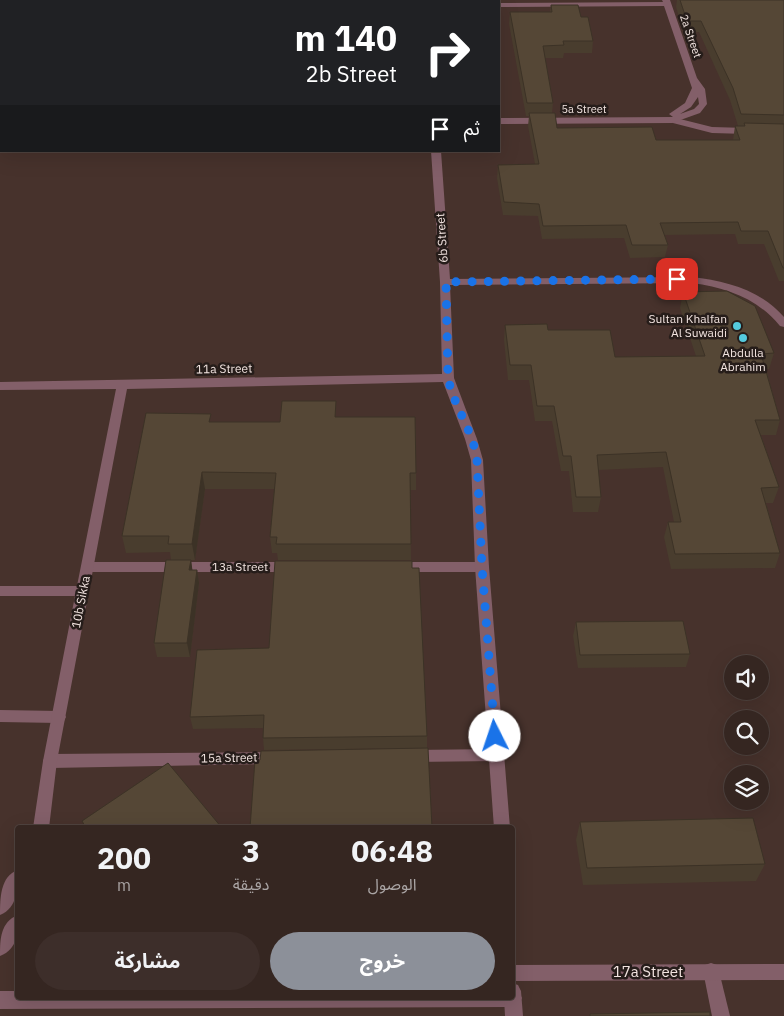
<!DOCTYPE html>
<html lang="ar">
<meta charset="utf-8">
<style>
body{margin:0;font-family:"IBM Plex Sans","Noto Sans Arabic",sans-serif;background:#3d2e2a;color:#f1f3f6;direction:rtl;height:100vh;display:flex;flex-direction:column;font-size:19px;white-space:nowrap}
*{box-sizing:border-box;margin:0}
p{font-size:16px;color:#aaa5a5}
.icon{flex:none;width:28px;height:28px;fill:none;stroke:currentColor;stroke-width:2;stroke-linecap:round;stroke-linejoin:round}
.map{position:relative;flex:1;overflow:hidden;direction:ltr}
.panel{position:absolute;left:15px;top:825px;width:500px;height:175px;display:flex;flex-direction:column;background:#352621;border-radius:5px;box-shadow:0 5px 20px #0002,0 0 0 1px #4f433f;direction:rtl}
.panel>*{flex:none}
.guide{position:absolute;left:0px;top:0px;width:500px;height:152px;box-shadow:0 5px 20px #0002,0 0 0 1px #4f433f;direction:rtl;background:#202124;color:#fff;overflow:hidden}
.buttons{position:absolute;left:724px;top:655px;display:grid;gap:10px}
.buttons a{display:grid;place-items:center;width:45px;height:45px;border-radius:50%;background:#352621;box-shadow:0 5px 20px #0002,0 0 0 1px #4f433f;font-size:25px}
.pin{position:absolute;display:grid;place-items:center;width:42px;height:42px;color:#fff;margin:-21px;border-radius:10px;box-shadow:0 2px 8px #0006}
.me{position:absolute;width:55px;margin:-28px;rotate:356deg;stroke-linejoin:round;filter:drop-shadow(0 0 4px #0008)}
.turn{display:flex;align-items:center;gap:18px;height:105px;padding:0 20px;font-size:22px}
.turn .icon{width:65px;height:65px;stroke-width:2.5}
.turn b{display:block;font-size:35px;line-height:42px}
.then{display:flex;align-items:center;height:48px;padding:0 20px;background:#0003;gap:10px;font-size:19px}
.eta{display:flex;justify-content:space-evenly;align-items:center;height:85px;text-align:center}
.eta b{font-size:30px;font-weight:700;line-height:35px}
.action{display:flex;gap:10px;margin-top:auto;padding:10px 20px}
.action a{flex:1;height:58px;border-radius:30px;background:#8c9099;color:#fff;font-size:20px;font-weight:700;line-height:58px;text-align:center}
.action a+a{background:#3d2e2a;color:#f1f3f6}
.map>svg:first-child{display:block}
</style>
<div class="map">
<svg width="784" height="1016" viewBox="0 0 784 1016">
<rect width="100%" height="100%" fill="#47322c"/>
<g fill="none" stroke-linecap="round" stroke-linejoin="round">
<!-- lane -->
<g fill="#835f69" fill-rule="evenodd">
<polygon points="672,117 712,127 784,129 784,135 712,133 669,122 669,118"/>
<polygon points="88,562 290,562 295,563 297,567 295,571 290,572 88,572 83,571 81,567 83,563"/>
<polygon points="395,562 482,562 487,563 489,567 487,571 482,572 395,572 390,571 388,567 390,563"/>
<polygon points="0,710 59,711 64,713 66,717 64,721 59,723 0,722"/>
<polygon points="497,749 502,750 504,755 502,760 497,761 412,762 407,761 405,756 407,751 412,750"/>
<polygon points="277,752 282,753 284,758 282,763 277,764 50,768 45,766 43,761 45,756 50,754"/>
<polygon points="711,963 717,965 719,971 730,1016 712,1016 703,971 705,965"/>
<polygon points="513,989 519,992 522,998 519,1004 513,1007 0,1009 0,991 18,991 18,998 512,998"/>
</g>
<!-- street -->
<g fill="#835f69" fill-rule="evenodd">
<rect x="397" y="0" width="8" height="1"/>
<path d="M662 0H670L697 78 705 89 707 104 700 113 672 123 499 124V118L671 117H673L669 114 685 103 692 88 664 6 499 7V3L663 2ZM698 97 699 104 694 109 680 114 691 107Z"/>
<rect x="0" y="120" width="1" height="6"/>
<path d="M431 151H441L450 279 692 277C726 281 761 290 784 317V327L780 326C757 298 727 288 692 283L450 285 454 378 477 439 483 460 489 567 510 828H494L475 567 471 460 465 439 443 382 127 389 57 761 49 828H33L43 761 75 596H0V586H77L116 389 0 390V382L442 374 440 282Z"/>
<path d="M18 870C18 886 18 908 0 915 0 899 0 876 18 870Z"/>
<path d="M18 915C18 932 18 949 0 956 0 940 0 922 18 915Z"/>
<polygon points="784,964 784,980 512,981 512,965"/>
<polygon points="512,983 518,985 521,991 523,1016 505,1016 504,998 512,998"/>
</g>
</g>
<!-- wall -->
<g fill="#493d2e">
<polygon points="677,0 784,0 784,281 779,281 764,244 738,244 735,234 665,235 668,245 665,257 630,258 624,238 542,239 538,216 503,215 497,178 498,165 535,164 528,126 529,116 526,116 509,24 510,12 550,12 551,5 581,17 593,41 592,53 564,53 563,58 545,58 553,103 552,113 557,128 656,140 733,140 735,126 744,126 738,126 730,100 699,32 684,33 676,7"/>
<polygon points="683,292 774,353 769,369 766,369 780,420 776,435 761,435 779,487 773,503 766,503 780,553 775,568 671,569 664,537 668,522 674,522 663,467 598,470 601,497 598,512 573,512 569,471 561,471 552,421 535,421 529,380 508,380 504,340 505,325 548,330 615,357 696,356 680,308"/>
<polygon points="337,417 416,473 416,490 410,490 411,560 278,560 277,553 272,553 270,537 274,489 205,489 195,560 171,560 170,552 126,553 122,536 212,422 280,422"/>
<polygon points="191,560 192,570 197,570 199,583 190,657 157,657 154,643"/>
<polygon points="412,568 427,736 427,748 264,750 263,738 263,728 193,729 190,717 269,648"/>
<polygon points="576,622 690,654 686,667 578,668 573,636"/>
<polygon points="580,822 765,864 756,881 583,885 576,840"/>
</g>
<!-- shaded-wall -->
<g fill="#3c3226">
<polygon points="1,54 1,76 0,77 0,55"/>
<polygon points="202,472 205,489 195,560 192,544"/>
<polygon points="191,560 193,574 189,570"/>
<polygon points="197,570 199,583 190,657 187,643"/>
</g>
<!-- building -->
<g fill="#554736" stroke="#3c3226">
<polygon points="32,0 43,0 45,1 29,1"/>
<polygon points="680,0 784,0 784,115 741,114 733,88 701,21 687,21"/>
<polygon points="551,5 578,5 581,17 588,17 593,41 563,41 564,45 543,46 553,103 527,103 510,12 552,12"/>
<polygon points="0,12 1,12 1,54 0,55"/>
<polygon points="529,113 555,113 557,128 652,127 656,140 740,140 735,126 745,126 744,123 784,124 784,268 783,268 768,231 741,231 738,222 660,223 668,245 632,245 626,225 543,226 539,204 504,202 498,165 539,164"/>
<polygon points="727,291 755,306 774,353 761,354 780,420 755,420 779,487 761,488 780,553 675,554 668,522 681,522 666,452 597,455 601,497 576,497 571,456 563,456 554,406 537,406 531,365 510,365 505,325 547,324 548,330 610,330 615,357 705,356 683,292"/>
<polygon points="282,401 336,401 335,417 415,417 416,473 410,473 411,544 276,544 277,537 270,537 276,473 202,472 192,544 168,544 169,536 122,536 146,413 211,414 209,422 280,422"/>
<polygon points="166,560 191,560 189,570 197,570 187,643 154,643"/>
<polygon points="275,561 412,561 412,568 419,568 427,736 263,738 264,715 190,717 197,650 269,648"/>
<polygon points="683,621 690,654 580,655 576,622"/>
<polygon points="428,748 432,828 250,828 255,760 260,760 261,751"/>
<polygon points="168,763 222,828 86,828 82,821"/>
<polygon points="753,818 765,864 587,868 580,822"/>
<polygon points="710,1012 710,1016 590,1016 590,1014"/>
</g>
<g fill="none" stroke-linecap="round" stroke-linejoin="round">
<!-- route -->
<path stroke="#1a73e8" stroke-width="9" stroke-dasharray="0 16.2" d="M495 736 482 567 477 460C473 430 454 407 448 378L446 282 677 279"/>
</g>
<!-- markers -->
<g fill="#54cade" stroke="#261d1a" stroke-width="2">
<circle cx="737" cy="326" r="5"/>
<circle cx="743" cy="338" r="5"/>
</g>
<g text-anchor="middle" stroke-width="5" stroke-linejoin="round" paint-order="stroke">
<!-- far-street labels -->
<g font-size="11" fill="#f2e4e0" stroke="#261d1a">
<text transform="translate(691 36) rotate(71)" y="4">2a Street</text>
<text x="584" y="113">5a Street</text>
</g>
<!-- street labels -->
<g font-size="12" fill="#f2e4e0" stroke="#261d1a">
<text transform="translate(442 238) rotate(-94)" y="4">6b Street</text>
<text transform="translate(224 369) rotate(-1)" y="4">11a Street</text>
<text x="240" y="571">13a Street</text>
<text transform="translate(81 602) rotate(-79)" y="4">10b Sikka</text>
<text transform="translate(229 758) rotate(-1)" y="4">15a Street</text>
</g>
<!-- poi labels -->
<g font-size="12" fill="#f2e4e0" stroke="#261d1a" text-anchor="end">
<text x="727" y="323">Sultan Khalfan<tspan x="727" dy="14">Al Suwaidi</tspan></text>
<text x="743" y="357" text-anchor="middle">Abdulla<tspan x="743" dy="14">Abrahim</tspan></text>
</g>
<!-- near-street labels -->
<g font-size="15" fill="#f2e4e0" stroke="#261d1a">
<text x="648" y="977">17a Street</text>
</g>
</g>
</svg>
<div class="buttons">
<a><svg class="icon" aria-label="sound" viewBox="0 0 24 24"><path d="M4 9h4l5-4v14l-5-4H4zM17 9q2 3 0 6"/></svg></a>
<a><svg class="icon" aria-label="search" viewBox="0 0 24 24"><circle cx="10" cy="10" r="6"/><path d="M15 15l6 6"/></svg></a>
<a><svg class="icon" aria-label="layers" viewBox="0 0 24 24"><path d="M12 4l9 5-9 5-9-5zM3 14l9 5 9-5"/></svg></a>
</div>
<div class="pin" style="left:677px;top:279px;background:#d93025"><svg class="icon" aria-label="arrive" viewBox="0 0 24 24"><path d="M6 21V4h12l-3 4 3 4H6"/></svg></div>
<svg class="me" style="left:495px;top:736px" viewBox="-20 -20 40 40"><circle r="19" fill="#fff"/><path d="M0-13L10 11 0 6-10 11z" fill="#1a73e8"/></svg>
<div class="guide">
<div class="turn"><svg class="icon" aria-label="right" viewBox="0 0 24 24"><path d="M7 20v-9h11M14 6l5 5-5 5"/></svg><div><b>140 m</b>2b Street</div></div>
<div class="then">ثم<svg class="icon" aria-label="arrive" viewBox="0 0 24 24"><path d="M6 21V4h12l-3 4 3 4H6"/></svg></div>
</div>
<section class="panel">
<div class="eta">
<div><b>06:48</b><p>الوصول</p></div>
<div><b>3</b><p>دقيقة</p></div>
<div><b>200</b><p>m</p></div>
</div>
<div class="action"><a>خروج</a><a>مشاركة</a></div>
</section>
</div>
